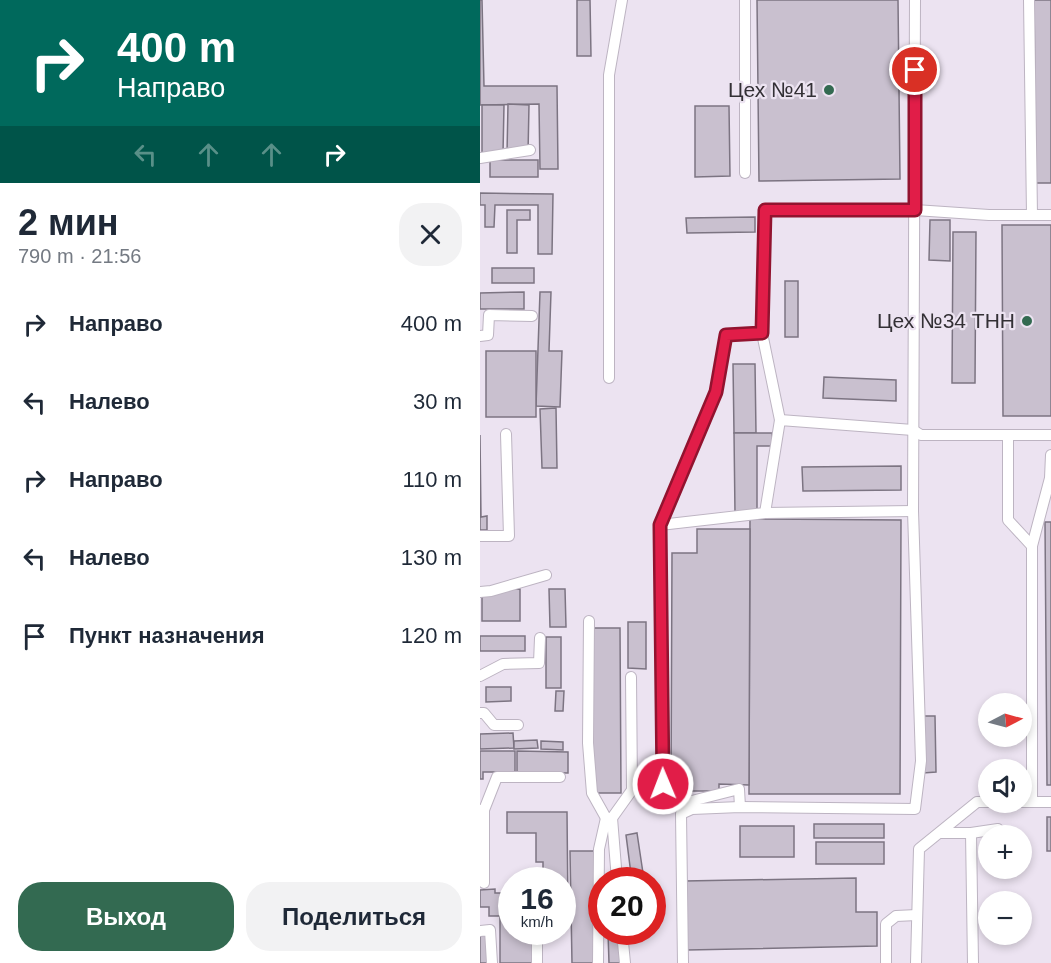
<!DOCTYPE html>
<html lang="ru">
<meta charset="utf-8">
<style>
body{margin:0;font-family:Arial,sans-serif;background:#f2f2f3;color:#1f2937;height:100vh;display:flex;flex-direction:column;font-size:22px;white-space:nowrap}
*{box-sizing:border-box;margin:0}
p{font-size:20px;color:#747a83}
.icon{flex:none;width:33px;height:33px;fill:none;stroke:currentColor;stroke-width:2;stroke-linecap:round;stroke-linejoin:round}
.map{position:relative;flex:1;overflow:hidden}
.side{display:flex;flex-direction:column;background:#fff;width:480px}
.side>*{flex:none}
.banner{background:#00695c;color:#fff;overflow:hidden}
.needle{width:39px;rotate:84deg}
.tools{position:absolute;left:498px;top:693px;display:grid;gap:12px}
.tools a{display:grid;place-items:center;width:54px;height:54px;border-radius:50%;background:#fff;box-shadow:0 3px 9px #0003;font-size:30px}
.speed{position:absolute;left:18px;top:867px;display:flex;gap:12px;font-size:30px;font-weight:700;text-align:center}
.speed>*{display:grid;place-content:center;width:78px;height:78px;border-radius:50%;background:#fff;box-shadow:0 3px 9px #0003;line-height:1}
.speed small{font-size:15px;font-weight:400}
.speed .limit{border:9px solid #d22;background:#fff;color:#111}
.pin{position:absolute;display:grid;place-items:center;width:51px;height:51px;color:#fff;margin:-26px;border:3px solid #fff;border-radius:50%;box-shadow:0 2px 6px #0007}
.me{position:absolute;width:66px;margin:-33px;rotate:359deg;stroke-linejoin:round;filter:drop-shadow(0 0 4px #0008)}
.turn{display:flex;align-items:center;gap:21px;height:126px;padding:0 18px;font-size:27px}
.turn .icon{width:78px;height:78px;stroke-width:2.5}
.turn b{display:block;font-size:42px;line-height:51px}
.lanes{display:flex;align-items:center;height:57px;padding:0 18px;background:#0003;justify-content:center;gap:30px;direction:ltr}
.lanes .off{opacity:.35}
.round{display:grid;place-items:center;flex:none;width:63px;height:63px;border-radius:24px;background:#f2f2f3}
.headline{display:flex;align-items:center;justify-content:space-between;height:102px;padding:0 18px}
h1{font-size:36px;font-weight:600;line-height:45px}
.button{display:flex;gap:12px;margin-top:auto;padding:12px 18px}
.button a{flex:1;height:69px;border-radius:24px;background:#336a51;color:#fff;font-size:24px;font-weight:600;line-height:69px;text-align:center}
.button a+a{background:#f2f2f3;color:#1f2937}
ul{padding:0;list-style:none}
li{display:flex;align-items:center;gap:18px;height:78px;padding:0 18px}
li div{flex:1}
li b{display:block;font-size:22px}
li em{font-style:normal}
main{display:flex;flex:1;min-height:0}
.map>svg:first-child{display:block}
</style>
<main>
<section class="side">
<div class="banner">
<div class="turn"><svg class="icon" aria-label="right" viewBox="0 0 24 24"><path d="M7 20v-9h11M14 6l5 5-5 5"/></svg><div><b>400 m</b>Направо</div></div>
<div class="lanes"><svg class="icon off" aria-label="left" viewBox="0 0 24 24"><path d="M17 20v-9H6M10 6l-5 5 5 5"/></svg><svg class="icon off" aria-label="ahead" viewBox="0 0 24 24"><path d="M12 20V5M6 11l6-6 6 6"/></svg><svg class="icon off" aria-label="ahead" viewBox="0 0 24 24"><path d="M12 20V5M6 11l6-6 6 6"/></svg><svg class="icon" aria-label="right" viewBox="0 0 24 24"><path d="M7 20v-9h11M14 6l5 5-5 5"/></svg></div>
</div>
<div class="headline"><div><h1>2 мин</h1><p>790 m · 21:56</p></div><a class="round"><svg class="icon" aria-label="close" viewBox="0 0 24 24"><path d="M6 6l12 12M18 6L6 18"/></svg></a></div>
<ul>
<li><svg class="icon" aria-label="right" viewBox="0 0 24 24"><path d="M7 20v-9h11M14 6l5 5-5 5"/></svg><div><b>Направо</b></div><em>400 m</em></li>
<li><svg class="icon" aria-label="left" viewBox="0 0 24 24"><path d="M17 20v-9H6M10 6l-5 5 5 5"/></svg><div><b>Налево</b></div><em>30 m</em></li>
<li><svg class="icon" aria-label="right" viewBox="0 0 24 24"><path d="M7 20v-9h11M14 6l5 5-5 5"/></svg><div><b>Направо</b></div><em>110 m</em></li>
<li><svg class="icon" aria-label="left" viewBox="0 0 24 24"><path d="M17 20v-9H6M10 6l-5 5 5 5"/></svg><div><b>Налево</b></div><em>130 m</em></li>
<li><svg class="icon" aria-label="arrive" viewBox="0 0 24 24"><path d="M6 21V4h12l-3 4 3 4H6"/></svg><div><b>Пункт назначения</b></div><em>120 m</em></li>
</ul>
<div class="button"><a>Выход</a><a>Поделиться</a></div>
</section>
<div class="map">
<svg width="571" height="963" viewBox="0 0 571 963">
<rect width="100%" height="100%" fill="#ece3f1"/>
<!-- building -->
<g fill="#c9c0cf" stroke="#7c7482" stroke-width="1.5">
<polygon points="0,0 2,0 4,86 77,86 78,169 60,169 59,104 0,105"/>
<polygon points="97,0 110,0 111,56 97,56"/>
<polygon points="277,0 418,0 420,179 279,181"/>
<polygon points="554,0 571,0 571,183 556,183"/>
<polygon points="28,104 49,105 48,153 27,153"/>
<polygon points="2,105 24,105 23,153 2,153"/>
<polygon points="215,106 249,106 250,176 215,177"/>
<rect x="10" y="160" width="48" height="17"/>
<polygon points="0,193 73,194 72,254 58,254 58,205 15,205 14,227 5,227 5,205 0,205"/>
<polygon points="27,210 50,210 50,220 37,220 37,253 27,253"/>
<polygon points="275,217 275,232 207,233 206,218"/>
<polygon points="450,220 470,220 470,261 449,260"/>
<polygon points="522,225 571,225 571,416 523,416"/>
<polygon points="473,232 496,232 495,383 472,383"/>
<rect x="12" y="268" width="42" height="15"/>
<rect x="305" y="281" width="13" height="56"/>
<polygon points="44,292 44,309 0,309 0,293"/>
<polygon points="60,292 71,292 69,351 82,351 80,407 56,406"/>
<rect x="6" y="351" width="50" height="66"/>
<polygon points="253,364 275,364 276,433 254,433"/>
<polygon points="344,377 416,380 416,401 343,398"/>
<polygon points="76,408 77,468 62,468 60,409"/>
<polygon points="254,433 292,433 293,446 277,446 277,513 255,513"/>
<polygon points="0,435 1,517 7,516 7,530 0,530"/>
<polygon points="421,466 421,490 323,491 322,467"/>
<polygon points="270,519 421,520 420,794 269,794"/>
<polygon points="565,522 571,522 571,785 567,785"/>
<polygon points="217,529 270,529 269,785 239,784 239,791 191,791 192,553 217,553"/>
<polygon points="40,589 40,621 2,621 2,590"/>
<polygon points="69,589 85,589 86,627 70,627"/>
<polygon points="148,622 166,622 166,669 148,668"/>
<polygon points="111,628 140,628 141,793 112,793"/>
<rect x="0" y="636" width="45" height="15"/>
<rect x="66" y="637" width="15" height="51"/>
<polygon points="6,687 31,687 31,701 6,702"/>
<polygon points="76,691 84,691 83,711 75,711"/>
<polygon points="443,716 455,716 456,772 443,773"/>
<polygon points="33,733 34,748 0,749 0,734"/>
<polygon points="57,740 58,748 34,749 34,741"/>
<polygon points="61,741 83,742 83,750 61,749"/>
<polygon points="0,751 35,751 35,772 3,772 3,779 0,779"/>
<polygon points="37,751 88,752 88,773 37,772"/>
<polygon points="27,812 87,812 88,914 82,914 82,880 63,880 63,862 56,862 56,833 27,833"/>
<rect x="567" y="817" width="4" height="34"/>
<rect x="334" y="824" width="70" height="14"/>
<rect x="260" y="826" width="54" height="31"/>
<polygon points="157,833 163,873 151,874 146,835"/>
<rect x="336" y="842" width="68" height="22"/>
<polygon points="90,851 115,851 117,963 92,963"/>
<polygon points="376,878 376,912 397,912 397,946 207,950 205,881"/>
<polygon points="15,889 15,893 32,893 32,932 53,932 54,963 20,963 20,916 9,916 9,907 0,907 0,890"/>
<polygon points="128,932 139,932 143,963 129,963"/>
<rect x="0" y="935" width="9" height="28"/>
</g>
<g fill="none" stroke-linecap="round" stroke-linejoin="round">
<!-- minor casing -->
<g stroke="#bdb4c2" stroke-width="12">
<g id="minor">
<polyline points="549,0 552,215"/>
<polyline points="0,158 50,150"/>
<polyline points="265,173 265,0"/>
<polyline points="282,333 300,420"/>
<polyline points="0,336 8,335 9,315 52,316"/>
<polyline points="129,378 129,75 142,0"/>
<polyline points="528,436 528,520 552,546"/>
<polyline points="285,513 433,511"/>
<polyline points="180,525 285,513 300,420 433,430 441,435 571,435"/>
<polyline points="0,536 29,536 26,434"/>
<polyline points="0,592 11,591 66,575"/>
<polyline points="109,621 108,743 112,793 126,818"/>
<polyline points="0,676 23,664 59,663 60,638"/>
<polyline points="0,713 4,713 14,725 38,725"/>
<polyline points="542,802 552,802 552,546 570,478 571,455"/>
<polyline points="552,802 571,802"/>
<polyline points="260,807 259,789 184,808 180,525 236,392 246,335 282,333 285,210 435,210 509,215 571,215"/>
<polyline points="0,810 4,810 17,777 80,777"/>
<polyline points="132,818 137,880"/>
<polyline points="461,833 491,833 493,963"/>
<polyline points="491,833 518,829"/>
<polyline points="4,883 4,810"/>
<polyline points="0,931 10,930 12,963"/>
<polyline points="142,932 145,963"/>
<polyline points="57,963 57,932"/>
<polyline points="118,963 119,849 126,818 132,818 152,790 151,677"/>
<polyline points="203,963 201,814 212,809 260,807 435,809 441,761 433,511 435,0"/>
<polyline points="406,963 406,924 416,916 437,915"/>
<polyline points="436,963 439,849 497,802 508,802"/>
</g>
</g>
<!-- minor -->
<use href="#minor" stroke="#fff" stroke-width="10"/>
</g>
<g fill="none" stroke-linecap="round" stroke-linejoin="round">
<!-- route casing -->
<g stroke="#92132f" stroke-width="15">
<polyline id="route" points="183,784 180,525 236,392 246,335 282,333 285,210 435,210 435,70"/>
</g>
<!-- route -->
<use href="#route" stroke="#e11d48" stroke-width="10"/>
</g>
<!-- markers -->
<g fill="#336a51" stroke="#ece3f1" stroke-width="2">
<circle cx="349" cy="90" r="6"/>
<circle cx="547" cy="321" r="6"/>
</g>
<g text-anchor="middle" stroke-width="4.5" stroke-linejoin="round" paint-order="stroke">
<!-- poi labels -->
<g font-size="21" fill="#333035" stroke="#ece3f1" text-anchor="end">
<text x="337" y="97">Цех №41</text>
<text x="535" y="328">Цех №34 ТНН</text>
</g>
</g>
</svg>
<div class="tools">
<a><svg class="needle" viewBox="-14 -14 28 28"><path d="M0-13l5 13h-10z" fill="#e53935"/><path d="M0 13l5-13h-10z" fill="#747a83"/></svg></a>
<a><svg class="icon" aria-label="sound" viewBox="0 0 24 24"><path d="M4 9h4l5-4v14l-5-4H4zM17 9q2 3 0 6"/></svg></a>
<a>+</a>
<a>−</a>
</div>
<div class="speed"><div>16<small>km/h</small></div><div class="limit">20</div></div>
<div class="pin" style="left:435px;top:70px;background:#d93025"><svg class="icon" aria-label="arrive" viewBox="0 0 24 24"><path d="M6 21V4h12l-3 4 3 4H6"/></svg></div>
<svg class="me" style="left:183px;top:784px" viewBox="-20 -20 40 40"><circle r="17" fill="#e11d48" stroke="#fff" stroke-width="3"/><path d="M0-11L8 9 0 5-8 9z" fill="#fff"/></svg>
</div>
</main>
